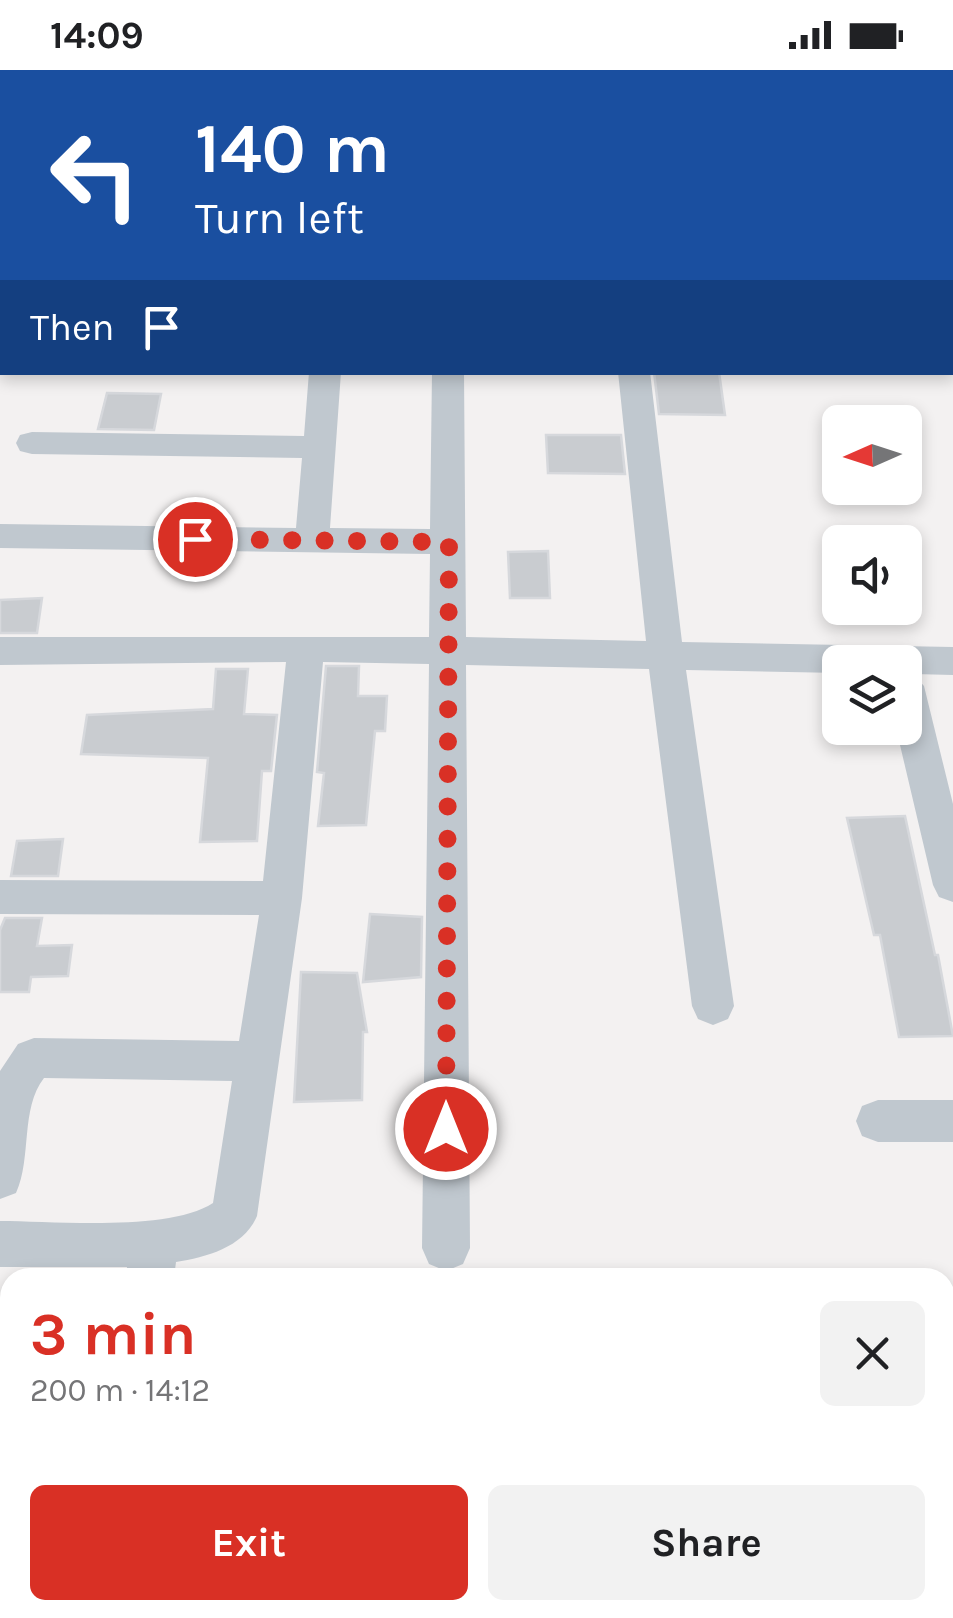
<!DOCTYPE html>
<meta charset="utf-8">
<style>
body{margin:0;font-family:Karla,sans-serif;background:#f2f2f2;color:#202124;height:100vh;display:flex;flex-direction:column;font-size:38px;white-space:nowrap}
*{box-sizing:border-box;margin:0}
p{font-size:32px;color:#757577}
.icon{flex:none;width:55px;height:55px;fill:none;stroke:currentColor;stroke-width:2;stroke-linecap:round;stroke-linejoin:round}
.map{position:relative;flex:1;overflow:hidden}
.drawer{position:absolute;left:0px;top:1198px;width:955px;height:352px;display:flex;flex-direction:column;background:#fff;border-radius:30px 30px 0 0;box-shadow:0 5px 15px #0003}
.drawer>*{flex:none}
.hud{position:absolute;left:0px;top:0px;width:955px;height:305px;box-shadow:0 5px 15px #0003;background:#1a4fa0;color:#fff;overflow:hidden}
.needle{width:65px;rotate:267deg}
.controls{position:absolute;left:822px;top:335px;display:grid;gap:20px}
.controls a{display:grid;place-items:center;width:100px;height:100px;border-radius:15px;background:#fff;box-shadow:0 5px 15px #0003;font-size:50px}
.pin{position:absolute;display:grid;place-items:center;width:85px;height:85px;color:#fff;margin:-42px;border:5px solid #fff;border-radius:50%;box-shadow:0 2px 10px #0007}
.me{position:absolute;width:110px;margin:-55px;rotate:0deg;stroke-linejoin:round;filter:drop-shadow(0 0 8px #0008)}
.turn{display:flex;align-items:center;gap:35px;height:210px;padding:0 30px;font-size:45px}
.turn .icon{width:130px;height:130px;stroke-width:2.5}
.turn b{display:block;font-size:70px;line-height:85px}
.then{display:flex;align-items:center;height:95px;padding:0 30px;background:#0003;gap:20px;font-size:38px}
.round{display:grid;place-items:center;flex:none;width:105px;height:105px;border-radius:15px;background:#f2f2f2}
.summary{display:flex;align-items:center;justify-content:space-between;height:170px;padding:0 30px}
h1{font-size:60px;font-weight:700;line-height:75px;color:#d93025}
.action{display:flex;gap:20px;margin-top:auto;padding:20px 30px}
.action a{flex:1;height:115px;border-radius:15px;background:#d93025;color:#fff;font-size:40px;font-weight:700;line-height:115px;text-align:center}
.action a+a{background:#f2f2f2;color:#202124}
.status{display:flex;justify-content:space-between;align-items:center;height:70px;padding:0 50px;background:#fff;direction:ltr}
.status svg{height:28px;fill:currentColor}
.map>svg:first-child{display:block}
</style>
<div class="status"><b>14:09</b><svg viewBox="0 0 49 12"><path d="M0 12V9h3v3zM5 12V6h3v6zM10 12V3h3v9zM15 12V0h3v12zM26 1h20v11H26zM47 4h2v5h-2z"/></svg></div>
<div class="map">
<svg width="953" height="1548" viewBox="0 0 953 1548">
<rect width="100%" height="100%" fill="#f3f1f1"/>
<!-- building -->
<g fill="#c9ccd0" stroke="#d6d8dc" stroke-width="2.5">
<polygon points="654,302 719,302 725,345 659,344"/>
<polygon points="107,323 161,324 154,360 98,359"/>
<polygon points="546,365 621,365 625,404 548,403"/>
<polygon points="548,481 550,528 510,528 508,482"/>
<polygon points="42,528 37,563 0,563 0,530"/>
<polygon points="326,596 359,596 358,626 387,626 385,661 375,661 366,755 318,756 324,703 317,702"/>
<polygon points="216,599 248,599 244,644 277,645 271,701 262,701 257,771 200,772 208,688 81,684 87,645 213,639"/>
<polygon points="905,746 935,885 938,885 953,966 899,967 880,865 874,865 847,748"/>
<polygon points="63,769 58,806 11,806 17,771"/>
<polygon points="370,844 422,847 421,907 363,912"/>
<polygon points="5,848 42,848 37,876 72,875 68,906 31,907 29,922 0,922 0,860"/>
<polygon points="301,902 357,903 367,962 363,962 362,1030 294,1032"/>
</g>
<g fill="none" stroke-linecap="round" stroke-linejoin="round">
<!-- minor -->
<g fill="#c0c8cf" fill-rule="evenodd">
<rect x="372" y="0" width="26" height="2"/>
<rect x="672" y="0" width="26" height="2"/>
<path d="M309 302H341L330 458 430 459 432 302H464L466 567 646 571 618 302H650L682 572 953 577V605L913 604 924 616 953 734V832L939 827 933 815 896 658H905V592H840V603L686 600 734 936 728 949 713 955 698 949 692 936 649 599 466 595 470 1178 463 1194 446 1201 429 1194 422 1178 429 594 323 592 302 828 257 1146C244 1177 207 1187 176 1192L174 1208H126L127 1197H0V1151C54 1151 169 1162 213 1133L232 1011 44 1008C20 1039 32 1087 16 1123L0 1129V1001L18 974 34 968 239 971 259 845 0 844V810L263 811 286 592 0 595V567H429L430 484 0 478V454L296 458 302 388 32 384 20 381 16 373 20 365 32 362 304 366Z"/>
<polygon points="878,1030 953,1030 953,1072 878,1072 862,1066 856,1051 862,1036"/>
<polygon points="78,1540 132,1540 131,1548 77,1548"/>
</g>
</g>
<g fill="none" stroke-linecap="round" stroke-linejoin="round">
<!-- route -->
<polyline stroke="#d93025" stroke-width="18" stroke-dasharray="0 32.4" points="195,469 449,472 446,1059"/>
</g>
</svg>
<div class="controls">
<a><svg class="needle" viewBox="-14 -14 28 28"><path d="M0-13l5 13h-10z" fill="#e53935"/><path d="M0 13l5-13h-10z" fill="#757577"/></svg></a>
<a><svg class="icon" aria-label="sound" viewBox="0 0 24 24"><path d="M4 9h4l5-4v14l-5-4H4zM17 9q2 3 0 6"/></svg></a>
<a><svg class="icon" aria-label="layers" viewBox="0 0 24 24"><path d="M12 4l9 5-9 5-9-5zM3 14l9 5 9-5"/></svg></a>
</div>
<div class="pin" style="left:195px;top:469px;background:#d93025"><svg class="icon" aria-label="arrive" viewBox="0 0 24 24"><path d="M6 21V4h12l-3 4 3 4H6"/></svg></div>
<svg class="me" style="left:446px;top:1059px" viewBox="-20 -20 40 40"><circle r="17" fill="#d93025" stroke="#fff" stroke-width="3"/><path d="M0-11L8 9 0 5-8 9z" fill="#fff"/></svg>
<div class="hud">
<div class="turn"><svg class="icon" aria-label="left" viewBox="0 0 24 24"><path d="M17 20v-9H6M10 6l-5 5 5 5"/></svg><div><b>140 m</b>Turn left</div></div>
<div class="then">Then<svg class="icon" aria-label="arrive" viewBox="0 0 24 24"><path d="M6 21V4h12l-3 4 3 4H6"/></svg></div>
</div>
<section class="drawer">
<div class="summary"><div><h1>3 min</h1><p>200 m · 14:12</p></div><a class="round"><svg class="icon" aria-label="close" viewBox="0 0 24 24"><path d="M6 6l12 12M18 6L6 18"/></svg></a></div>
<div class="action"><a>Exit</a><a>Share</a></div>
</section>
</div>
